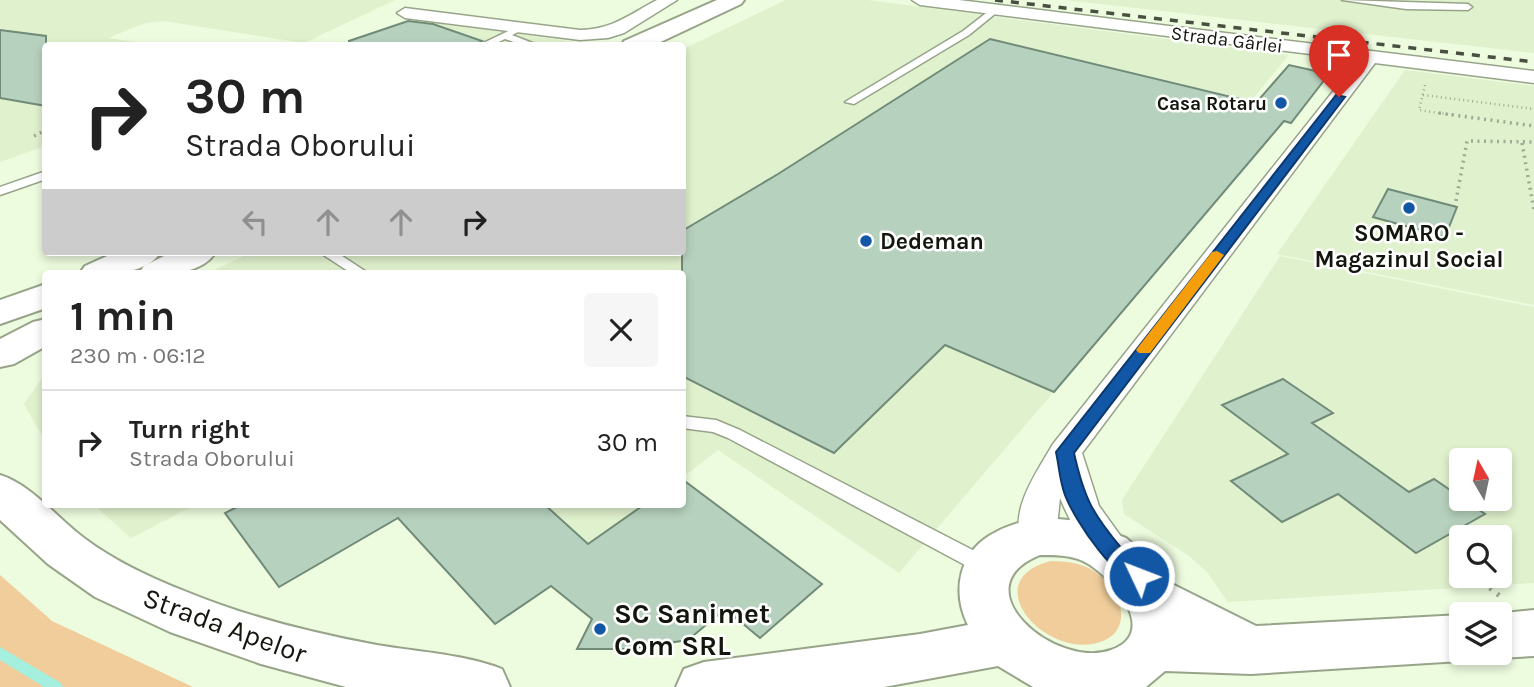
<!DOCTYPE html>
<meta charset="utf-8">
<style>
body{margin:0;font-family:Karla,sans-serif;background:#f6f6f6;color:#222;height:100vh;display:flex;flex-direction:column;font-size:26px;white-space:nowrap}
*{box-sizing:border-box;margin:0}
p{font-size:23px;color:#767676}
.icon{flex:none;width:38px;height:38px;fill:none;stroke:currentColor;stroke-width:2;stroke-linecap:round;stroke-linejoin:round}
.map{position:relative;flex:1;overflow:hidden}
.details{position:absolute;left:42px;top:270px;width:644px;height:238px;display:flex;flex-direction:column;background:#fff;border-radius:7px;box-shadow:0 4px 10px #0003}
.details>*{flex:none}
.hud{position:absolute;left:42px;top:42px;width:644px;height:214px;border-radius:7px;box-shadow:0 4px 10px #0003;background:#fff;color:#222;overflow:hidden}
.needle{width:46px;rotate:351deg}
.buttons{position:absolute;left:1449px;top:448px;display:grid;gap:14px}
.buttons a{display:grid;place-items:center;width:63px;height:63px;border-radius:7px;background:#fff;box-shadow:0 4px 10px #0003;font-size:35px}
.pin{position:absolute;display:grid;place-items:center;width:60px;height:60px;color:#fff;margin:-72px -30px;border-radius:50% 50% 50% 0;rotate:-45deg;box-shadow:0 0 7px #0007}
.pin .icon{rotate:45deg}
.me{position:absolute;width:77px;margin:-38px;rotate:313deg;stroke-linejoin:round;filter:drop-shadow(0 0 5px #0008)}
.turn{display:flex;align-items:center;gap:24px;height:147px;padding:0 28px;font-size:32px}
.turn .icon{width:91px;height:91px;stroke-width:2.5}
.turn b{display:block;font-size:49px;line-height:60px}
.lanes{display:flex;align-items:center;height:66px;padding:0 28px;background:#0003;justify-content:center;gap:35px;direction:ltr}
.lanes .off{opacity:.35}
.round{display:grid;place-items:center;flex:none;width:74px;height:74px;border-radius:7px;background:#f6f6f6}
.overview{display:flex;align-items:center;justify-content:space-between;height:119px;padding:0 28px}
h1{font-size:42px;font-weight:700;line-height:52px}
ul{padding:0;list-style:none}
li{display:flex;align-items:center;gap:21px;height:105px;padding:0 28px;border-top:2px solid #e0e0e0}
li div{flex:1}
li b{display:block;font-size:26px}
li em{font-style:normal}
.map>svg:first-child{display:block}
</style>
<div class="map">
<svg width="1534" height="687" viewBox="0 0 1534 687">
<rect width="100%" height="100%" fill="#edfbde"/>
<!-- built -->
<g fill="#e0f1cd" fill-rule="evenodd">
<polygon points="0,0 395,0 304,43 164,21 145,23 108,38 158,45 46,46 45,146 0,162"/>
<polygon points="786,0 867,0 1289,55 1225,132 1266,143 899,573 718,450 683,477 682,273 208,273 252,252 682,252 683,49"/>
<polygon points="1065,0 1534,0 1534,53 1136,8"/>
<polygon points="428,22 598,45 362,46"/>
<polygon points="1405,70 1534,86 1534,305 1277,254"/>
<path d="M1280 256 1534 307V583L1228 602 1207 572 1189 556 1124 514 1122 500ZM1461 460H1500V499H1461ZM1461 537H1500V576H1461Z"/>
<polygon points="45,374 45,441 24,404"/>
<polygon points="93,504 197,504 131,538"/>
<polygon points="544,504 645,504 588,544"/>
</g>
<!-- green -->
<g fill="#f0cd9b">
<path d="M1051 561C1069 561 1087 564 1101 576 1124 594 1133 634 1097 643 1043 657 976 580 1051 561Z"/>
<polygon points="0,575 52,621 193,687 0,687"/>
</g>
<g fill="none" stroke-linecap="round" stroke-linejoin="round">
<!-- stream -->
<polygon fill="#a4efde" fill-rule="evenodd" points="0,647 61,683 63,687 44,687 0,660"/>
</g>
<!-- building -->
<g fill="#b6d1bd" stroke="#718b79" stroke-width="2">
<polygon points="408,21 433,24 482,41 474,46 350,46 349,41"/>
<polygon points="0,30 46,36 46,106 0,98"/>
<polygon points="990,39 1256,103 1289,65 1329,74 1291,123 1284,121 1054,392 945,345 834,453 682,376 682,231 778,174"/>
<polygon points="1388,189 1457,207 1445,237 1373,217"/>
<polygon points="1283,379 1333,413 1312,423 1409,492 1434,479 1485,514 1416,553 1338,494 1282,522 1231,481 1288,454 1222,405"/>
<polygon points="682,479 822,584 760,638 725,609 688,640 628,649 577,649 592,619 551,586 495,624 398,518 279,587 225,513 243,504 544,504 588,544 645,504 682,504"/>
</g>
<g fill="none" stroke-linecap="round" stroke-linejoin="round">
<!-- lane casing -->
<g stroke="#97a489" stroke-width="3">
<g id="lane">
<polygon points="1342,0 1468,4 1472,7 1468,10 1406,9"/>
<polygon points="994,7 1001,9 969,35 854,104 845,102 963,31"/>
<polygon points="521,25 526,28 512,35 540,46 525,46 505,39 490,46 477,46"/>
<polygon points="46,171 46,179 0,195 0,187"/>
<polygon points="319,252 336,252 368,273 351,273"/>
<polygon points="682,416 716,420 740,430 992,560 995,566 992,572 985,574 978,572 728,438 713,432 682,428"/>
</g>
</g>
<!-- street casing -->
<g stroke="#97a489" stroke-width="3">
<g id="street">
<path d="M657 0H677L624 33 608 38 580 40 405 18 397 13 405 8 580 30C614 29 628 15 657 0Z"/>
<path d="M912 0H959L1534 71V83L1375 63 1082 453 1099 506 1135 556 1130 567C1120 570 1111 573 1102 566 1086 554 1068 517 1060 498L1056 536 1050 546 1037 550 1024 546C1006 514 1037 472 1053 444L1358 60 920 5Z"/>
</g>
</g>
<!-- secondary casing -->
<g stroke="#97a489" stroke-width="4">
<g id="secondary">
<polygon points="717,0 744,0 741,4 652,46 621,46 624,41"/>
<path d="M116 252H161C144 277 106 273 80 273L85 266Z"/>
<path d="M172 252H216C199 277 165 273 139 273L144 266Z"/>
<polygon points="46,284 46,308 0,324 0,300"/>
<polygon points="46,319 46,346 14,364 0,367 0,339 33,322"/>
<path d="M0 475C32 485 57 518 84 538 116 562 151 578 187 592 248 617 312 633 377 645 418 652 463 654 502 669L510 687H346L261 664 170 632 95 597 48 564 0 520Z"/>
<path d="M1037 517 1079 521 1126 538 1157 564 1170 583 1256 626 1461 615V653H1481L1461 661 1251 674 1165 671 1146 687H1033L998 666 884 687H676L684 669 704 662 920 634 968 625C951 591 959 550 996 532 1008 525 1023 522 1037 517ZM1040 555C1054 555 1070 555 1083 561 1110 574 1162 632 1111 650 1056 670 958 588 1040 555Z"/>
<polygon points="1534,610 1534,656 1500,658 1485,653 1500,653 1500,614 1494,614"/>
</g>
</g>
<!-- path-far2 -->
<g stroke="#9fa993" stroke-width="2.5" stroke-dasharray="1 3.5" stroke-linecap="butt">
<polyline points="1425,85 1419,110 1452,115"/>
<polyline points="1423,95 1534,109"/>
</g>
<!-- path-far1 -->
<g stroke="#9fa993" stroke-width="3.5" stroke-dasharray="2 4.5" stroke-linecap="butt">
<polyline points="1439,113 1534,126"/>
<polyline points="34,136 46,130"/>
<polyline points="1522,143 1534,210"/>
<polyline points="1456,201 1467,141 1534,142"/>
</g>
<!-- path -->
<g stroke="#9fa993" stroke-width="5" stroke-dasharray="2.5 7" stroke-linecap="butt">
<polyline points="1455,531 1462,537"/>
<polyline points="1475,576 1501,597"/>
</g>
<!-- lane -->
<use href="#lane" fill="#fff" fill-rule="evenodd"/>
<!-- street -->
<use href="#street" fill="#fff" fill-rule="evenodd"/>
<!-- secondary -->
<use href="#secondary" fill="#fff" fill-rule="evenodd"/>
<!-- rail -->
<polyline stroke="#4a5041" stroke-width="3.5" stroke-dasharray="8 8" stroke-linecap="butt" points="995,0 1534,62"/>
</g>
<!-- route -->
<path fill="#1256a6" stroke="#0c386c" stroke-width="2" d="M1336 95 1345 97 1074 453C1084 498 1092 513 1122 549 1131 559 1143 564 1149 576L1146 582C1120 591 1073 517 1065 495 1060 482 1059 466 1056 452Z"/>
<!-- slow -->
<polygon fill="#f59e0b" points="1217,251 1224,255 1150,353 1139,353 1136,350 1139,346 1212,252"/>
<!-- markers -->
<g fill="#1256a6" stroke="#fff" stroke-width="2.5">
<circle cx="1281" cy="103" r="7"/>
<circle cx="1409" cy="208" r="7"/>
<circle cx="866" cy="241" r="7"/>
<circle cx="600" cy="629" r="7"/>
</g>
<g text-anchor="middle" stroke-width="5" stroke-linejoin="round" paint-order="stroke">
<!-- far-street labels -->
<g font-size="19" fill="#12160c" stroke="#fff">
<text transform="translate(1227 39) rotate(7)" y="7">Strada Gârlei</text>
</g>
<!-- far-poi labels -->
<g font-size="19" font-weight="bold" fill="#12160c" stroke="#fff" text-anchor="end">
<text x="1267" y="110">Casa Rotaru</text>
</g>
<!-- poi labels -->
<g font-size="23" font-weight="bold" fill="#12160c" stroke="#fff">
<text x="1409" y="241">SOMARO -<tspan x="1409" dy="26">Magazinul Social</tspan></text>
<text x="880" y="249" text-anchor="start">Dedeman</text>
</g>
<!-- near-poi labels -->
<g font-size="28" font-weight="bold" fill="#12160c" stroke="#fff" text-anchor="start">
<text x="614" y="623">SC Sanimet<tspan x="614" dy="32">Com SRL</tspan></text>
</g>
<!-- near-street labels -->
<g font-size="28" fill="#12160c" stroke="#fff">
<text transform="translate(225 625) rotate(20)" y="10">Strada Apelor</text>
</g>
</g>
</svg>
<div class="buttons">
<a><svg class="needle" viewBox="-14 -14 28 28"><path d="M0-13l5 13h-10z" fill="#e53935"/><path d="M0 13l5-13h-10z" fill="#767676"/></svg></a>
<a><svg class="icon" aria-label="search" viewBox="0 0 24 24"><circle cx="10" cy="10" r="6"/><path d="M15 15l6 6"/></svg></a>
<a><svg class="icon" aria-label="layers" viewBox="0 0 24 24"><path d="M12 4l9 5-9 5-9-5zM3 14l9 5 9-5"/></svg></a>
</div>
<div class="pin" style="left:1339px;top:97px;background:#d93025"><svg class="icon" aria-label="arrive" viewBox="0 0 24 24"><path d="M6 21V4h12l-3 4 3 4H6"/></svg></div>
<svg class="me" style="left:1139px;top:576px" viewBox="-20 -20 40 40"><circle r="17" fill="#1256a6" stroke="#fff" stroke-width="3"/><path d="M0-11L8 9 0 5-8 9z" fill="#fff"/></svg>
<div class="hud">
<div class="turn"><svg class="icon" aria-label="right" viewBox="0 0 24 24"><path d="M7 20v-9h11M14 6l5 5-5 5"/></svg><div><b>30 m</b>Strada Oborului</div></div>
<div class="lanes"><svg class="icon off" aria-label="left" viewBox="0 0 24 24"><path d="M17 20v-9H6M10 6l-5 5 5 5"/></svg><svg class="icon off" aria-label="ahead" viewBox="0 0 24 24"><path d="M12 20V5M6 11l6-6 6 6"/></svg><svg class="icon off" aria-label="ahead" viewBox="0 0 24 24"><path d="M12 20V5M6 11l6-6 6 6"/></svg><svg class="icon" aria-label="right" viewBox="0 0 24 24"><path d="M7 20v-9h11M14 6l5 5-5 5"/></svg></div>
</div>
<section class="details">
<div class="overview"><div><h1>1 min</h1><p>230 m · 06:12</p></div><a class="round"><svg class="icon" aria-label="close" viewBox="0 0 24 24"><path d="M6 6l12 12M18 6L6 18"/></svg></a></div>
<ul>
<li><svg class="icon" aria-label="right" viewBox="0 0 24 24"><path d="M7 20v-9h11M14 6l5 5-5 5"/></svg><div><b>Turn right</b><p>Strada Oborului</p></div><em>30 m</em></li>
</ul>
</section>
</div>
